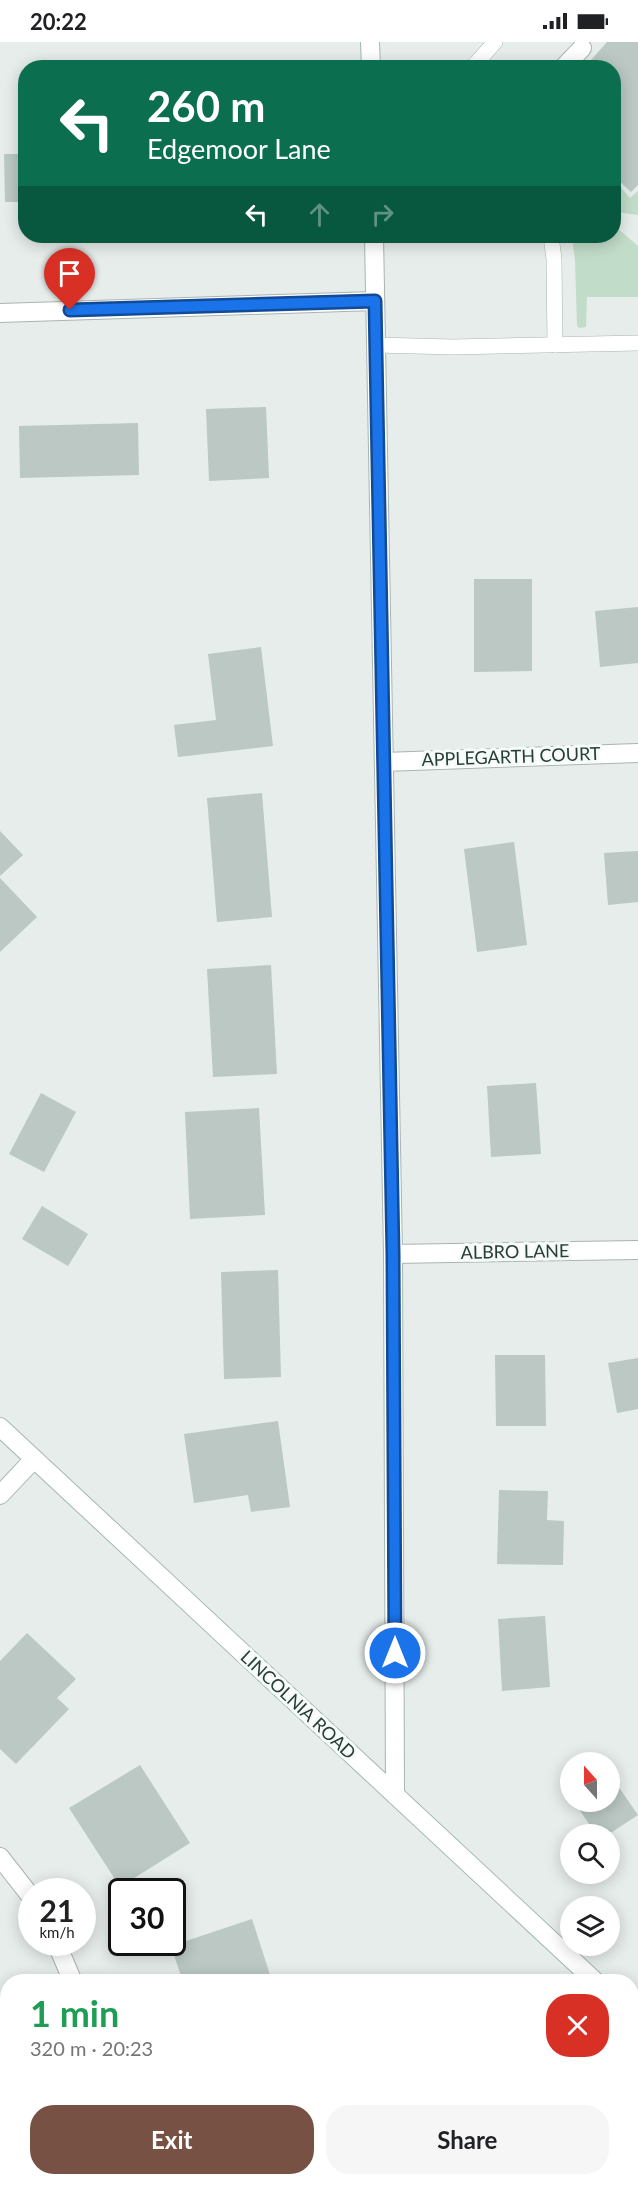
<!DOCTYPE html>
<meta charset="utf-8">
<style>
body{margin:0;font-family:Lato,sans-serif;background:#f6f6f6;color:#202124;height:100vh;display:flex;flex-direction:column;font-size:22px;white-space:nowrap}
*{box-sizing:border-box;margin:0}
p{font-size:20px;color:#757577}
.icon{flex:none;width:33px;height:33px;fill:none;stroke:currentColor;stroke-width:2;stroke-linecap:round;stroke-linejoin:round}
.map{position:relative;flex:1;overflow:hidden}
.panel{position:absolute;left:0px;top:1932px;width:639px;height:212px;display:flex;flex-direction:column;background:#fff;border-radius:24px 24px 0 0;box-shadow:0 3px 15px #0003}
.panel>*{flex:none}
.top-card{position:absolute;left:18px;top:18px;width:603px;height:183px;border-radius:24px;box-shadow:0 3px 15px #0003;background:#0b6e4f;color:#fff;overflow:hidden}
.needle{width:39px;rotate:339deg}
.fabs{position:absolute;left:560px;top:1710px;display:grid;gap:12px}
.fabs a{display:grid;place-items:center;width:60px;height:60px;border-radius:50%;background:#fff;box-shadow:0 3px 15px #0003;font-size:30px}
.speed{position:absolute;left:18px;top:1836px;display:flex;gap:12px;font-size:30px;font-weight:700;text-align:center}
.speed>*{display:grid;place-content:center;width:78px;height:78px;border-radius:50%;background:#fff;box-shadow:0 3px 15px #0003;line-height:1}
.speed small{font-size:15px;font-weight:400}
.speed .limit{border:3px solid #111;border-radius:9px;background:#fff;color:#111}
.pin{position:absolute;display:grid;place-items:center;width:51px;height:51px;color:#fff;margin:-62px -26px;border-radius:50% 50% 50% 0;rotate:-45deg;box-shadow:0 0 6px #0007}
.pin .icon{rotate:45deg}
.me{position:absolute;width:66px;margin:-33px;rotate:0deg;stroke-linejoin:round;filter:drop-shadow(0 0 4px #0008)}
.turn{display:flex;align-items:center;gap:21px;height:126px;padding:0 30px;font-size:27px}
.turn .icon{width:78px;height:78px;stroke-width:2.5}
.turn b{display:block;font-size:42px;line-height:51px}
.lanes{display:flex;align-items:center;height:57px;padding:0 30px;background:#0003;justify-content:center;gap:30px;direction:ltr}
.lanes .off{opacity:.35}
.round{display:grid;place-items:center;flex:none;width:63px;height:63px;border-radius:24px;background:#f6f6f6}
.headline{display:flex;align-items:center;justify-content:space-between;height:102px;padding:0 30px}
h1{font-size:36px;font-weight:700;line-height:45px;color:#1e9e55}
.primary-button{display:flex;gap:12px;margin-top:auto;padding:12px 30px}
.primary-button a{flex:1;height:69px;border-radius:24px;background:#785145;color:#fff;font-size:24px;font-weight:700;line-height:69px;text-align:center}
.primary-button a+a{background:#f6f6f6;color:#202124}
.status{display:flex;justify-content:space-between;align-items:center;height:42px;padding:0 30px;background:#fff;direction:ltr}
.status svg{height:16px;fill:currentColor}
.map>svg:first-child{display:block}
</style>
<div class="status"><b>20:22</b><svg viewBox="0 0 49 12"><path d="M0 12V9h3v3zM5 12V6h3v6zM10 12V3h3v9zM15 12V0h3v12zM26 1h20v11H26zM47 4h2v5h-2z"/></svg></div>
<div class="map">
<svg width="638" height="2143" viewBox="0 0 638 2143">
<rect width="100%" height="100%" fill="#e6edea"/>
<!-- green -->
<g fill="#c1dcc8">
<polygon points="614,138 630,156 638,149 638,173 616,170 614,167"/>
<polygon points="616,185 638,204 638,255 587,255 586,285 579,286 577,284 575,219 572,194 614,194"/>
</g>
<!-- building -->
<g fill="#bbc8c3">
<polygon points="607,0 638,0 638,143 631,150 614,134 614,26 584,26"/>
<polygon points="4,112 26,112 26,160 5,160"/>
<polygon points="266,365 269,436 209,439 206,367"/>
<polygon points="138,381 139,433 20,436 19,384"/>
<polygon points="474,537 532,537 532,629 474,630"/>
<polygon points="638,565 638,621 600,625 595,569"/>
<polygon points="261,605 273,704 178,715 174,683 216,678 208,612"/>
<polygon points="262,751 272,875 217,880 207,756"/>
<polygon points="0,789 23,813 0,834"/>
<polygon points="514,800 527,903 477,910 464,807"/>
<polygon points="638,809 638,860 608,863 604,811"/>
<polygon points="0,836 37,875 0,910"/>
<polygon points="271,923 277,1032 213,1035 207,927"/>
<polygon points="536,1041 541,1112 491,1115 487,1044"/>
<polygon points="41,1051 76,1070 44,1130 9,1112"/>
<polygon points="259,1066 265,1173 190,1177 185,1070"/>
<polygon points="42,1164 88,1192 68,1224 22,1197"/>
<polygon points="278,1228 281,1335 224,1337 221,1230"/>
<polygon points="495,1313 545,1313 546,1384 496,1384"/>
<polygon points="638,1316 638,1367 617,1371 608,1321"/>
<polygon points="278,1379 290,1465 251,1470 248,1453 194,1461 184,1392"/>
<polygon points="499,1448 548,1449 547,1478 564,1479 563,1523 497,1522"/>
<polygon points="545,1574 550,1645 502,1649 498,1577"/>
<polygon points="27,1591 76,1637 57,1656 69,1667 16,1722 0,1707 0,1619"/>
<polygon points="140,1723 190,1801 120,1845 69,1766"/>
<polygon points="609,1731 638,1773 609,1792 596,1792 574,1760 609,1760"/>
<polygon points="252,1877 272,1939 183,1940 171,1904"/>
<polygon points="201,2136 269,2136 269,2143 200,2143"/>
</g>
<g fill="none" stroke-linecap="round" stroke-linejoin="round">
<!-- service casing -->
<g stroke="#a9b5b1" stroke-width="16">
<g id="service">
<polyline points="472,26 495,0"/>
<polyline points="551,194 554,217 555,303"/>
<polyline points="376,303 453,305 638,301"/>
</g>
</g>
<!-- pedestrian casing -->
<g stroke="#a9b5b1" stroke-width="20">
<polyline id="pedestrian" points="563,26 582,6"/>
</g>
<!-- minor casing -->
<g stroke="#a9b5b1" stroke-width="20">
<g id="minor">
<polyline points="370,0 371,26"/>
<polyline points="374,194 393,1212 395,1753"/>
<polyline points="0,271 375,259"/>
<polyline points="384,720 638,711"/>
<polyline points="393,1212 638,1208"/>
<polyline points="0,1453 34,1417"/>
<polyline points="0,1815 32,1856"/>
<polyline points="56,1900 73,1940"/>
<polyline points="96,2143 98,2136"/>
</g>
</g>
<!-- secondary casing -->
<g stroke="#a5b8b1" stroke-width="20">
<g id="secondary">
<polyline points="0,1385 596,1940"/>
<polyline points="632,1973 638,1979"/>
</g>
</g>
<!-- service -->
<use href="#service" stroke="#fff" stroke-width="15"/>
<!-- pedestrian -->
<use href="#pedestrian" stroke="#fff" stroke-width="18"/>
<!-- minor -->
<use href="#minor" stroke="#fff" stroke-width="18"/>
<!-- secondary -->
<use href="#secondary" stroke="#fff" stroke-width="18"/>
</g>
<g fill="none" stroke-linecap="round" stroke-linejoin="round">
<!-- route casing -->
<g stroke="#114b97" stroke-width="15">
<polyline id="route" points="70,268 375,259 393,1212 395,1611"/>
</g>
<!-- route -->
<use href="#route" stroke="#1a73e8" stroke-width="10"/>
</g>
<g text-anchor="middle" stroke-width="6" stroke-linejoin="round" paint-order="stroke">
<!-- street labels -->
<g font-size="18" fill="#263e37" stroke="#f6faf8">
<text transform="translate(511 715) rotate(-2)" y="6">APPLEGARTH COURT</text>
<text transform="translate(515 1210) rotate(-1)" y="6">ALBRO LANE</text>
<text transform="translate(298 1663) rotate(43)" y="6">LINCOLNIA ROAD</text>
</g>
</g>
</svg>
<div class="fabs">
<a><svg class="needle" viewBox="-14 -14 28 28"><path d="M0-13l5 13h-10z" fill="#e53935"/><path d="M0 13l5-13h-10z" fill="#757577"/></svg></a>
<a><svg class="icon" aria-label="search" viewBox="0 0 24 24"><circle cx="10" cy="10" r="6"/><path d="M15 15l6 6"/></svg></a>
<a><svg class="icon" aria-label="layers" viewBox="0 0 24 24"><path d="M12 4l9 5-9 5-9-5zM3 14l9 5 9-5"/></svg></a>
</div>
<div class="speed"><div>21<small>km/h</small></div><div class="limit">30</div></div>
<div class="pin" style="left:70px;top:268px;background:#d93025"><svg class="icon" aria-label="arrive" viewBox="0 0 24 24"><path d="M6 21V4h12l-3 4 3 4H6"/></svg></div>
<svg class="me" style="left:395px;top:1611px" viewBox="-20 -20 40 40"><circle r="17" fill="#1a73e8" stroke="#fff" stroke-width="3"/><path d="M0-11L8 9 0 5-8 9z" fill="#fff"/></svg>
<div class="top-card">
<div class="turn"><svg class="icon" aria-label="left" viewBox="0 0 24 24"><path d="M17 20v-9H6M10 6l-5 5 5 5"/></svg><div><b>260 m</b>Edgemoor Lane</div></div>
<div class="lanes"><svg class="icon" aria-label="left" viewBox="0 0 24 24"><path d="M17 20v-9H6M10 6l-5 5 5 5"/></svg><svg class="icon off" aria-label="ahead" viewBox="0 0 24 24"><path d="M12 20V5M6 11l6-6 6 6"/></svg><svg class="icon off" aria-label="right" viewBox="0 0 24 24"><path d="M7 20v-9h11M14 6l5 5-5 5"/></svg></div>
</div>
<section class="panel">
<div class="headline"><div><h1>1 min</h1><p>320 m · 20:23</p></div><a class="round" style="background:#d93025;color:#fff"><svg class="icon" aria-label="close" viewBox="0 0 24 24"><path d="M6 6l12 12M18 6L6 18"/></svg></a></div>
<div class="primary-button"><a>Exit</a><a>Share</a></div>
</section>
</div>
